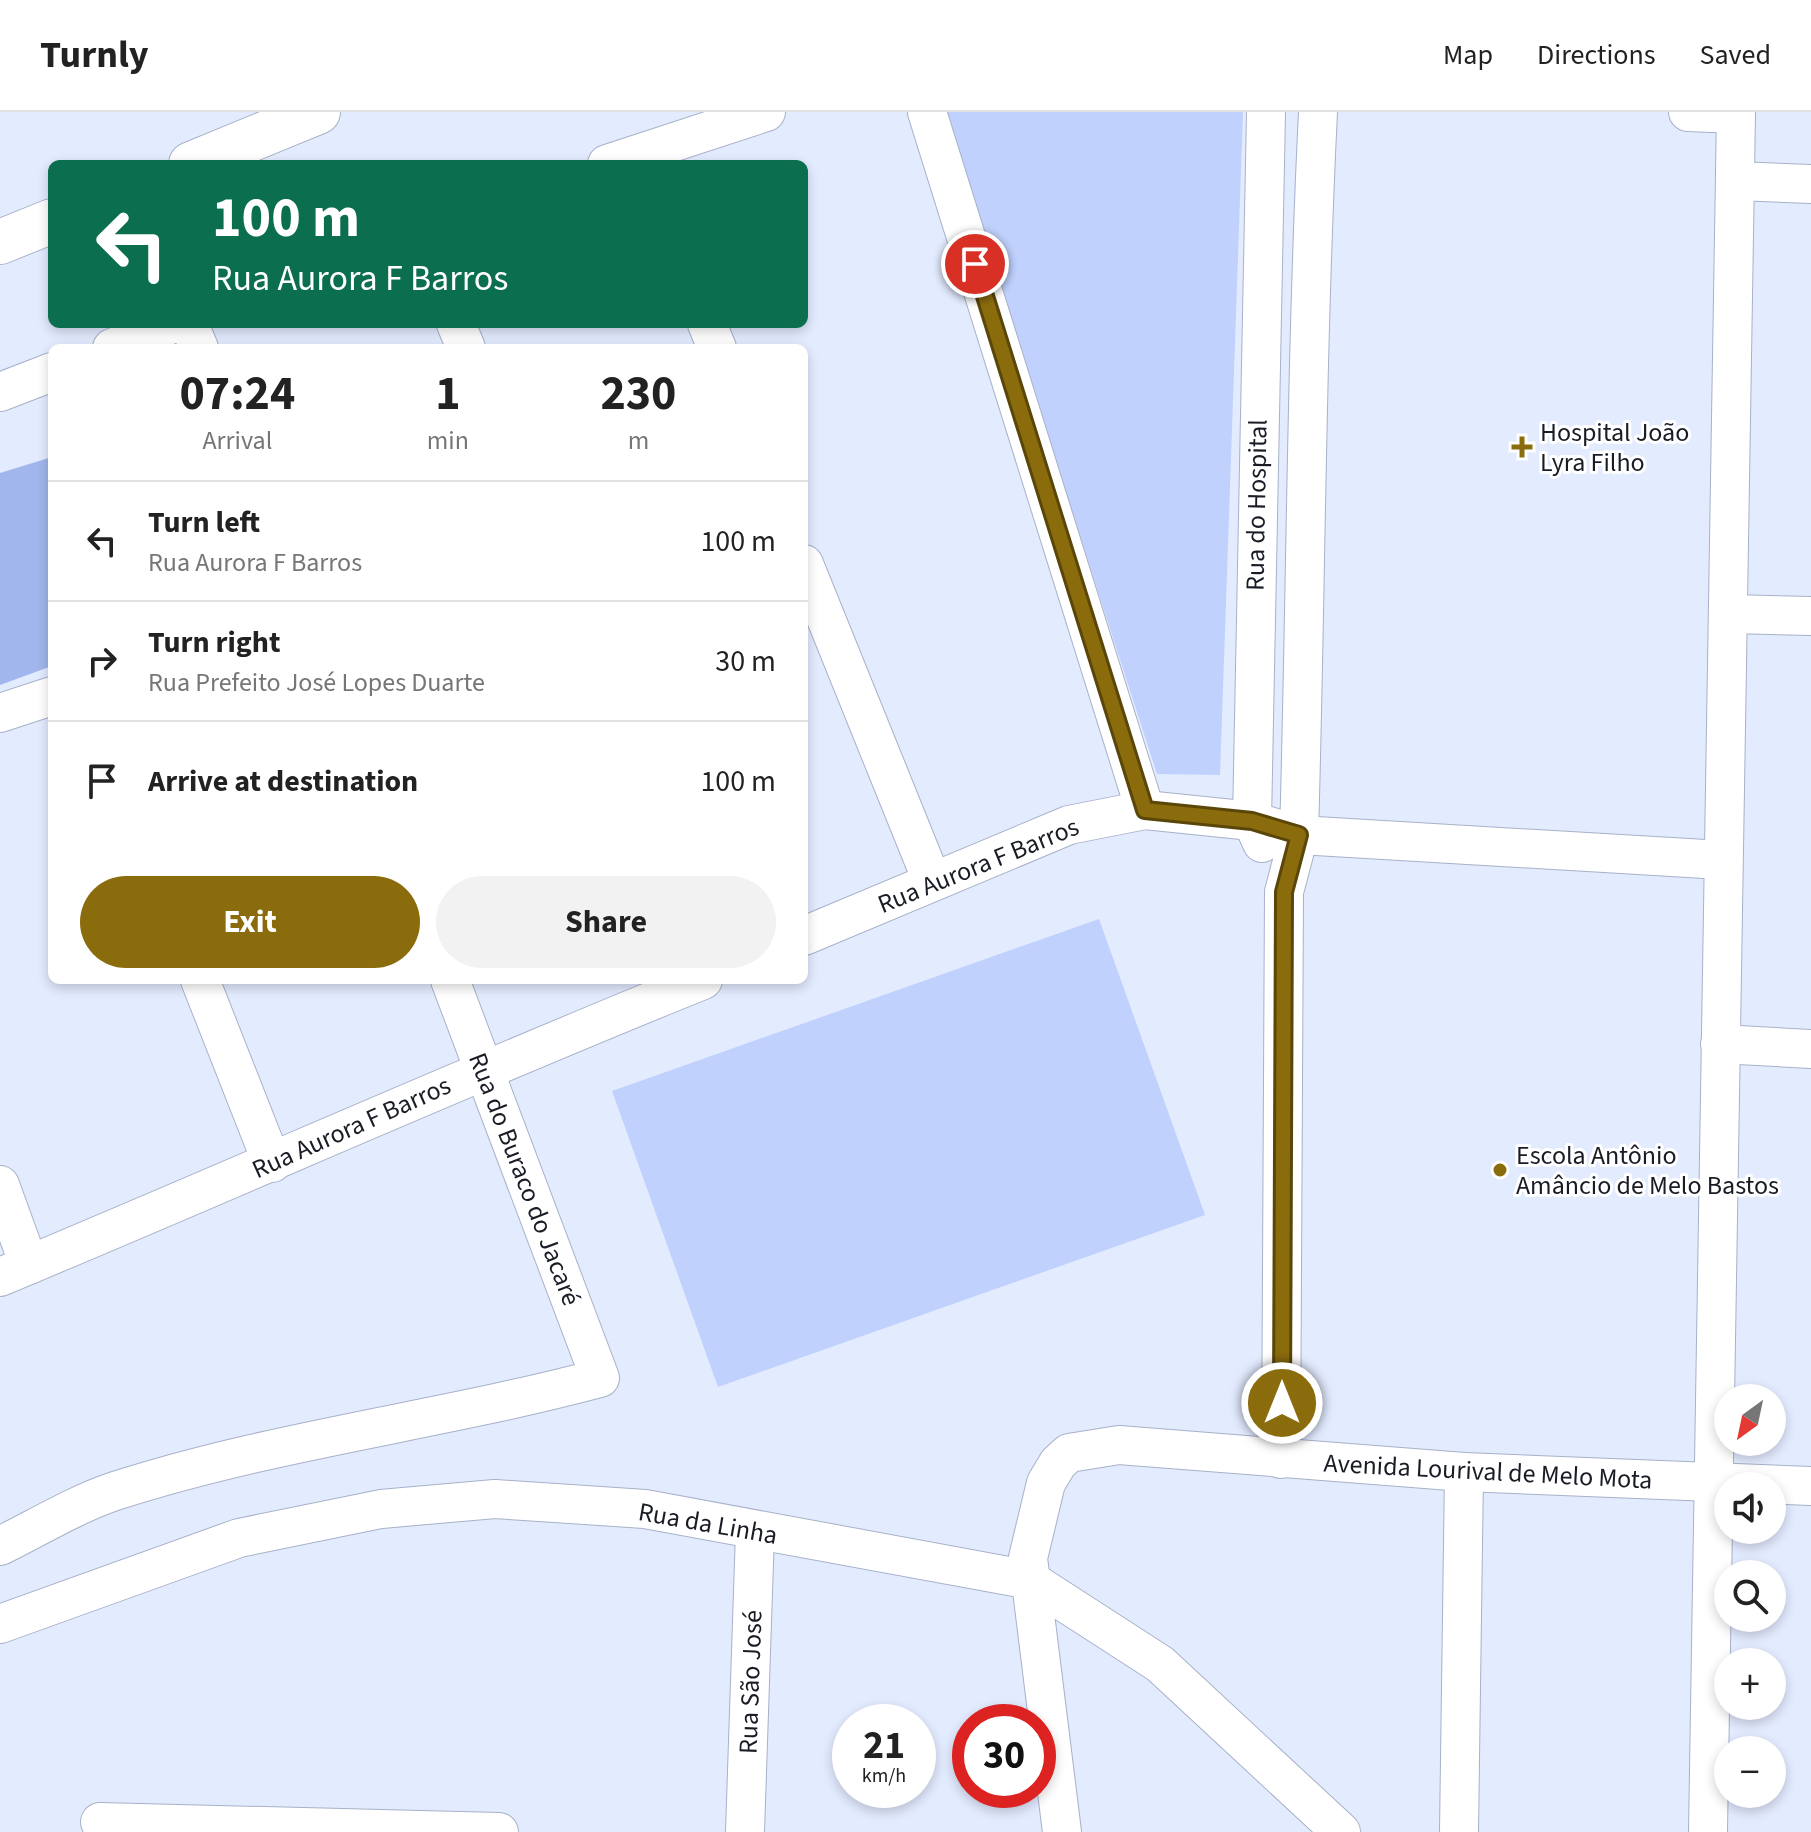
<!DOCTYPE html>
<meta charset="utf-8">
<style>
body{margin:0;font-family:"Source Sans 3",sans-serif;background:#f2f2f2;color:#222;height:100vh;display:flex;flex-direction:column;font-size:30px;white-space:nowrap}
*{box-sizing:border-box;margin:0}
p{font-size:26px;color:#767676}
.icon{flex:none;width:44px;height:44px;fill:none;stroke:currentColor;stroke-width:2;stroke-linecap:round;stroke-linejoin:round}
.map{position:relative;flex:1;overflow:hidden}
.drawer{position:absolute;left:48px;top:232px;width:760px;height:640px;display:flex;flex-direction:column;background:#fff;border-radius:12px;box-shadow:0 4px 12px #0003}
.drawer>*{flex:none}
.hud{position:absolute;left:48px;top:48px;width:760px;height:168px;border-radius:12px;box-shadow:0 4px 12px #0003;background:#0b6e4f;color:#fff;overflow:hidden}
.needle{width:52px;rotate:213deg}
.buttons{position:absolute;left:1714px;top:1272px;display:grid;gap:16px}
.buttons a{display:grid;place-items:center;width:72px;height:72px;border-radius:50%;background:#fff;box-shadow:0 4px 12px #0003;font-size:40px}
.speed{position:absolute;left:832px;top:1592px;display:flex;gap:16px;font-size:40px;font-weight:700;text-align:center}
.speed>*{display:grid;place-content:center;width:104px;height:104px;border-radius:50%;background:#fff;box-shadow:0 4px 12px #0003;line-height:1}
.speed small{font-size:20px;font-weight:400}
.speed .limit{border:12px solid #d22;background:#fff;color:#111}
.pin{position:absolute;display:grid;place-items:center;width:68px;height:68px;color:#fff;margin:-34px;border:4px solid #fff;border-radius:50%;box-shadow:0 2px 8px #0007}
.me{position:absolute;width:88px;margin:-44px;rotate:0deg;stroke-linejoin:round;filter:drop-shadow(0 0 6px #0008)}
.turn{display:flex;align-items:center;gap:28px;height:168px;padding:0 32px;font-size:36px}
.turn .icon{width:104px;height:104px;stroke-width:2.5}
.turn b{display:block;font-size:56px;line-height:68px}
.eta{display:flex;justify-content:space-evenly;align-items:center;height:136px;text-align:center}
.eta b{font-size:48px;font-weight:700;line-height:56px}
.primary-button{display:flex;gap:16px;margin-top:auto;padding:16px 32px}
.primary-button a{flex:1;height:92px;border-radius:48px;background:#8b6c0d;color:#fff;font-size:32px;font-weight:700;line-height:92px;text-align:center}
.primary-button a+a{background:#f2f2f2;color:#222}
ul{padding:0;list-style:none}
li{display:flex;align-items:center;gap:24px;height:120px;padding:0 32px;border-top:2px solid #e0e0e0}
li div{flex:1}
li b{display:block;font-size:30px}
li em{font-style:normal}
header{display:flex;align-items:center;gap:48px;box-sizing:border-box;height:112px;padding:0 40px;background:#fff;border-bottom:2px solid #e0e0e0}
header strong{font-size:38px}
nav{display:flex;gap:44px;margin-inline-start:auto;font-size:28px}
.map>svg:first-child{display:block}
</style>
<header>
<strong>Turnly</strong>
<nav><a>Map</a><a>Directions</a><a>Saved</a></nav>
</header>
<div class="map">
<svg width="1811" height="1720" viewBox="0 0 1811 1720">
<rect width="100%" height="100%" fill="#e3ebff"/>
<!-- green -->
<g fill="#bfd1fc">
<polygon points="943,0 1243,0 1220,663 1157,662"/>
<polygon points="1099,807 1205,1103 718,1275 612,979"/>
</g>
<!-- water -->
<polygon fill="#a1b6ed" points="52,345 52,554 0,573 0,361"/>
<g fill="none" stroke-linecap="round" stroke-linejoin="round">
<!-- minor casing -->
<g stroke="#a7b1c8" stroke-width="40">
<g id="minor">
<polyline points="927,0 1145,698"/>
<polyline points="1688,0 1736,2"/>
<polyline points="607,52 766,0"/>
<polyline points="1736,69 1811,72"/>
<polyline points="189,212 199,236"/>
<polyline points="456,212 466,236"/>
<polyline points="707,212 717,236"/>
<polyline points="112,236 172,212"/>
<polyline points="0,280 52,260"/>
<polyline points="804,452 932,769"/>
<polyline points="1730,502 1811,504"/>
<polyline points="0,601 52,584"/>
<polyline points="1262,731 1252,709 1266,0"/>
<polyline points="804,824 1069,713 1145,698 1252,709 1299,723 1722,748"/>
<polyline points="200,868 272,1051"/>
<polyline points="1720,932 1811,937"/>
<polyline points="0,1073 29,1153"/>
<path d="M0 1165C235 1067 467 963 703 868"/>
<path d="M1281 1347 1284 780 1299 723C1306 482 1306 241 1318 0"/>
<path d="M0 1434C37 1416 76 1392 115 1379 273 1328 439 1309 600 1266L450 868"/>
<polyline points="0,1512 239,1426 381,1397 495,1387 645,1397 1030,1468 1160,1552 1341,1720"/>
<polyline points="100,1710 499,1720"/>
<polyline points="745,1720 755,1420"/>
<polyline points="1062,1720 1028,1446 1046,1371 1058,1351 1069,1341 1119,1333 1464,1360 1811,1374"/>
<polyline points="1459,1720 1464,1360"/>
<polyline points="1708,1720 1736,0"/>
</g>
</g>
<!-- primary casing -->
<g stroke="#a7b1c8" stroke-width="46">
<g id="primary">
<polyline points="191,52 318,0"/>
<polyline points="0,130 52,109"/>
</g>
</g>
<!-- minor -->
<use href="#minor" stroke="#fff" stroke-width="38"/>
<!-- primary -->
<use href="#primary" stroke="#fff" stroke-width="44"/>
</g>
<g fill="none" stroke-linecap="round" stroke-linejoin="round">
<!-- route casing -->
<g stroke="#5a4608" stroke-width="20">
<polyline id="route" points="975,152 1145,698 1252,709 1299,723 1284,780 1282,1291"/>
</g>
<!-- route -->
<use href="#route" stroke="#8b6c0d" stroke-width="14"/>
</g>
<!-- markers -->
<g fill="#8b6c0d" stroke="#fff" stroke-width="3">
<path d="M1518 323h8v8h8v8h-8v8h-8v-8h-8v-8h8z"/>
<circle cx="1500" cy="1058" r="8"/>
</g>
<g text-anchor="middle" stroke-width="6" stroke-linejoin="round" paint-order="stroke">
<!-- poi labels -->
<g font-size="26" fill="#191c25" stroke="#fff" text-anchor="start">
<text x="1540" y="329">Hospital João<tspan x="1540" dy="30">Lyra Filho</tspan></text>
<text x="1516" y="1052">Escola Antônio<tspan x="1516" dy="30">Amâncio de Melo Bastos</tspan></text>
</g>
<!-- street labels -->
<g font-size="26" fill="#191c25" stroke="#fff">
<text transform="translate(1256 393) rotate(-89)" y="9">Rua do Hospital</text>
<text transform="translate(978 753) rotate(-22)" y="9">Rua Aurora F Barros</text>
<text transform="translate(351 1015) rotate(-24)" y="9">Rua Aurora F Barros</text>
<text transform="translate(525 1067) rotate(69)" y="9">Rua do Buraco do Jacaré</text>
<text transform="translate(1488 1359) rotate(3)" y="9">Avenida Lourival de Melo Mota</text>
<text transform="translate(708 1411) rotate(10)" y="9">Rua da Linha</text>
<text transform="translate(750 1570) rotate(-88)" y="9">Rua São José</text>
</g>
</g>
</svg>
<div class="buttons">
<a><svg class="needle" viewBox="-14 -14 28 28"><path d="M0-13l5 13h-10z" fill="#e53935"/><path d="M0 13l5-13h-10z" fill="#767676"/></svg></a>
<a><svg class="icon" aria-label="sound" viewBox="0 0 24 24"><path d="M4 9h4l5-4v14l-5-4H4zM17 9q2 3 0 6"/></svg></a>
<a><svg class="icon" aria-label="search" viewBox="0 0 24 24"><circle cx="10" cy="10" r="6"/><path d="M15 15l6 6"/></svg></a>
<a>+</a>
<a>−</a>
</div>
<div class="speed"><div>21<small>km/h</small></div><div class="limit">30</div></div>
<div class="pin" style="left:975px;top:152px;background:#d93025"><svg class="icon" aria-label="arrive" viewBox="0 0 24 24"><path d="M6 21V4h12l-3 4 3 4H6"/></svg></div>
<svg class="me" style="left:1282px;top:1291px" viewBox="-20 -20 40 40"><circle r="17" fill="#8b6c0d" stroke="#fff" stroke-width="3"/><path d="M0-11L8 9 0 5-8 9z" fill="#fff"/></svg>
<div class="hud">
<div class="turn"><svg class="icon" aria-label="left" viewBox="0 0 24 24"><path d="M17 20v-9H6M10 6l-5 5 5 5"/></svg><div><b>100 m</b>Rua Aurora F Barros</div></div>
</div>
<section class="drawer">
<div class="eta">
<div><b>07:24</b><p>Arrival</p></div>
<div><b>1</b><p>min</p></div>
<div><b>230</b><p>m</p></div>
</div>
<ul>
<li><svg class="icon" aria-label="left" viewBox="0 0 24 24"><path d="M17 20v-9H6M10 6l-5 5 5 5"/></svg><div><b>Turn left</b><p>Rua Aurora F Barros</p></div><em>100 m</em></li>
<li><svg class="icon" aria-label="right" viewBox="0 0 24 24"><path d="M7 20v-9h11M14 6l5 5-5 5"/></svg><div><b>Turn right</b><p>Rua Prefeito José Lopes Duarte</p></div><em>30 m</em></li>
<li><svg class="icon" aria-label="arrive" viewBox="0 0 24 24"><path d="M6 21V4h12l-3 4 3 4H6"/></svg><div><b>Arrive at destination</b></div><em>100 m</em></li>
</ul>
<div class="primary-button"><a>Exit</a><a>Share</a></div>
</section>
</div>
